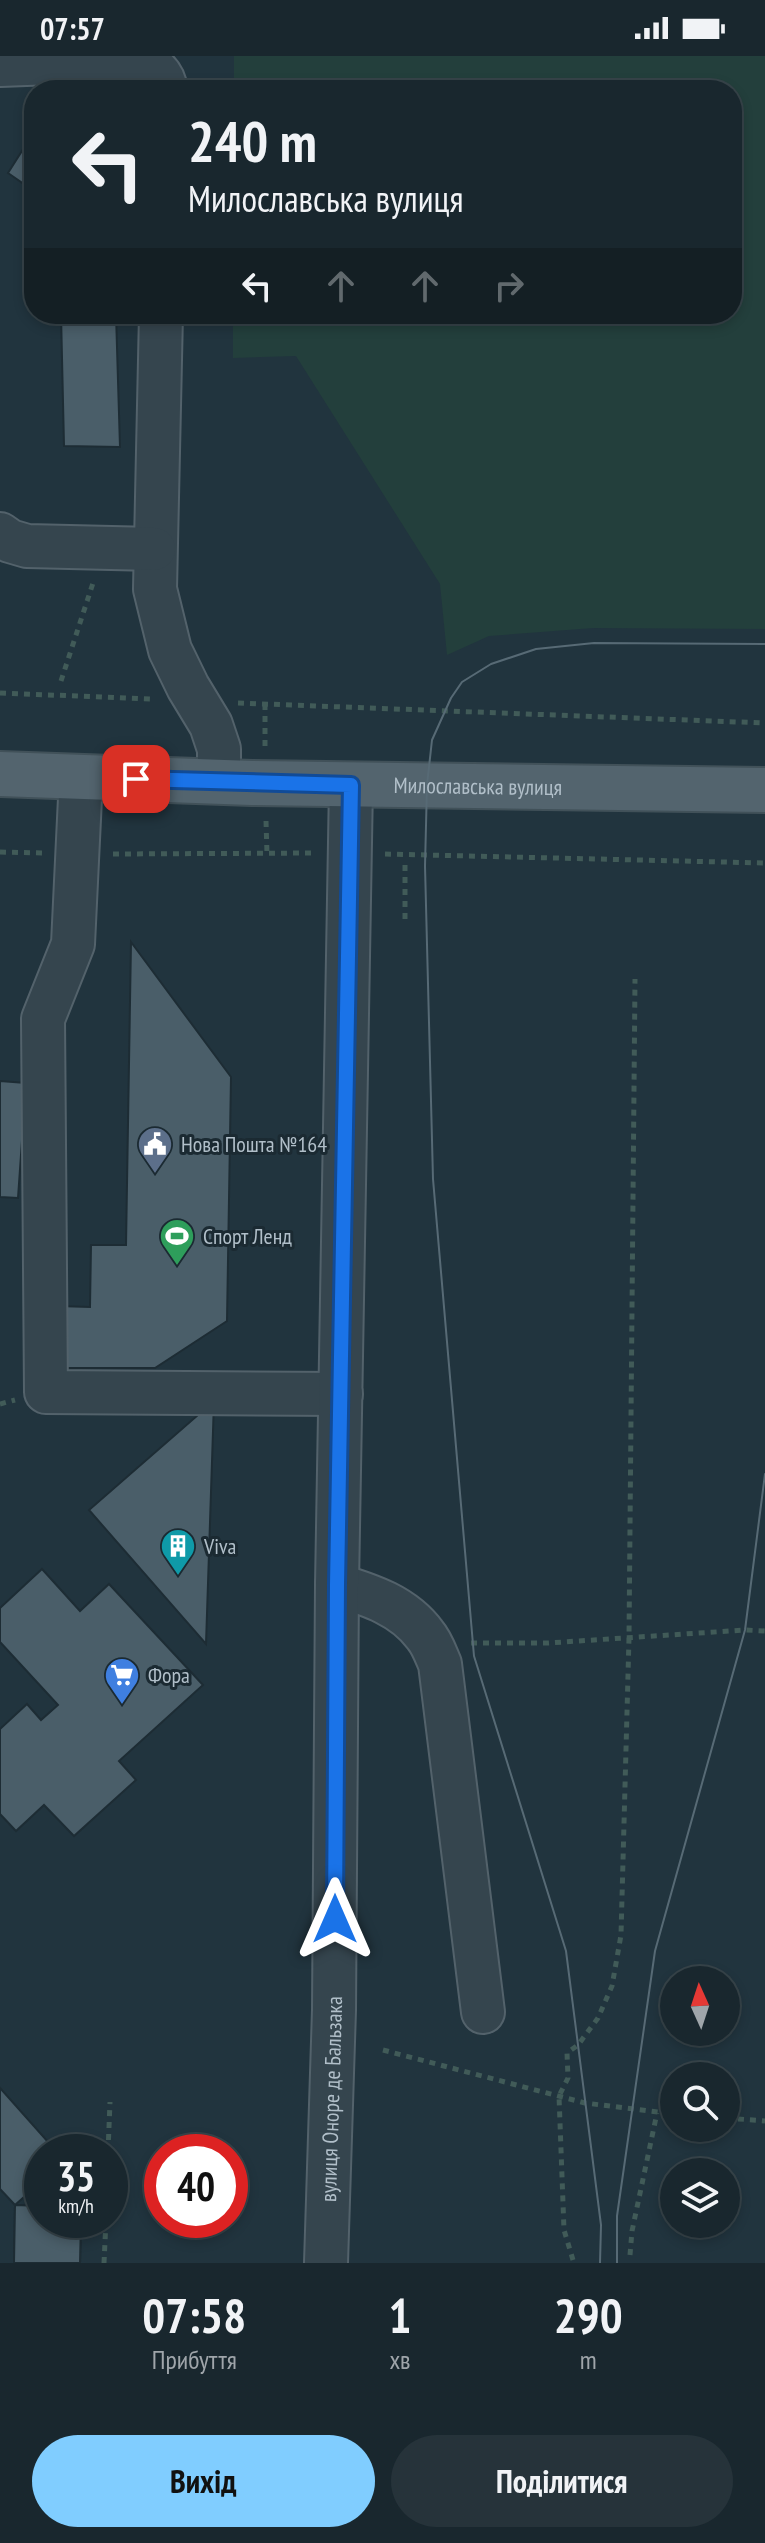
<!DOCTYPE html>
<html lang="uk">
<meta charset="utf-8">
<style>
body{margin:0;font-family:"PT Sans Narrow",sans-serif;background:#26333a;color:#f1f3f6;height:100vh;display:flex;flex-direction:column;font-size:30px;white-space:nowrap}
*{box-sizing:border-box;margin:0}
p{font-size:26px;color:#9fa5aa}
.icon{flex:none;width:44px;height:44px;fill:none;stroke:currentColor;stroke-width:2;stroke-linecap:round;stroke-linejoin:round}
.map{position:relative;height:2207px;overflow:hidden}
.side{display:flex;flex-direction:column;background:#19272e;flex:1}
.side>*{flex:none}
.top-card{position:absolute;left:24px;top:24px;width:718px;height:244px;border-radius:32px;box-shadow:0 4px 12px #0003,0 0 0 2px #37444a;background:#19272e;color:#f1f3f6;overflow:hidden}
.needle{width:52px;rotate:357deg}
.tools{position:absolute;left:660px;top:1910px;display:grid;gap:16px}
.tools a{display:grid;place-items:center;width:80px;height:80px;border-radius:50%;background:#19272e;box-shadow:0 4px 12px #0003,0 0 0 2px #37444a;font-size:40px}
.speed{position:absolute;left:24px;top:2078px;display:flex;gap:16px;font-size:40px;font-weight:700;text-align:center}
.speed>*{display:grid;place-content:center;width:104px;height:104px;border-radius:50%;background:#19272e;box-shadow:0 4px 12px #0003,0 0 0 2px #37444a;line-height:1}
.speed small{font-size:20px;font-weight:400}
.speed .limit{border:12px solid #d22;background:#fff;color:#111}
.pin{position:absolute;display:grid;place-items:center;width:68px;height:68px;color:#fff;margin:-34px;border-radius:16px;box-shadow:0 4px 12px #0006}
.me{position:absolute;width:88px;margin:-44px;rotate:0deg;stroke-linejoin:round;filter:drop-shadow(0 0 6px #0008)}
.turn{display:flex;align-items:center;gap:28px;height:168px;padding:0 32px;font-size:36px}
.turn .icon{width:104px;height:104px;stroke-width:2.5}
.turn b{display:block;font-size:56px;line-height:68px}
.lanes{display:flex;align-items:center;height:76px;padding:0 32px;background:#0003;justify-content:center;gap:40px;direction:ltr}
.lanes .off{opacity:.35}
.eta{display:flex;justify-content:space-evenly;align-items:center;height:136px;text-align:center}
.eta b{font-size:48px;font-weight:700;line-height:56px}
.primary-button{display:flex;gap:16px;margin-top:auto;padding:16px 32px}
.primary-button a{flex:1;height:92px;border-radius:48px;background:#80cdff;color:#111;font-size:32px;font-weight:700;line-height:92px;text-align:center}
.primary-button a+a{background:#26333a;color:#f1f3f6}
.status{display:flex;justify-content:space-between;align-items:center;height:56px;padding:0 40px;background:#19272e;direction:ltr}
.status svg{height:22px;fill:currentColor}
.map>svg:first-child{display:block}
</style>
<div class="status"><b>07:57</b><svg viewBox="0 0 49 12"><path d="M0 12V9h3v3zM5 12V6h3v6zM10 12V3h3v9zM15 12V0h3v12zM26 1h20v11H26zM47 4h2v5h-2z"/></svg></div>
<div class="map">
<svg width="765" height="2207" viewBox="0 0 765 2207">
<rect width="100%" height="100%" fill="#21343e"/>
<!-- green -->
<polygon fill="#233f3c" points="234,0 765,0 765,573 593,572 489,580 447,599 440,528 296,300 233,302 233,258 732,258 732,34 234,34"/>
<!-- building -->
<g fill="#4a5e69" stroke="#1d2c34" stroke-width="2">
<polygon points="34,76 34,135 8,117"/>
<polygon points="61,258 116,258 120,391 64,390"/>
<polygon points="131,886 231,1021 227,1265 155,1312 56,1312 57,1250 90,1251 91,1189 126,1189"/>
<polygon points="0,1025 26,1027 18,1142 0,1141"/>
<polygon points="214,1345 206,1588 89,1454"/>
<polygon points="42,1513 80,1555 109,1528 203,1629 119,1705 136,1724 74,1780 44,1749 16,1775 0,1758 0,1673 27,1648 41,1664 58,1649 0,1586 0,1552"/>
<polygon points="0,2032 57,2096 42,2096 42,2125 15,2149 0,2133"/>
<polygon points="15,2149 42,2150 42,2164 81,2164 80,2207 14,2207"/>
<polygon points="15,2149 42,2150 42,2164 81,2164 80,2207 14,2207"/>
</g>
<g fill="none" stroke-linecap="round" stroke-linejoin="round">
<!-- minor casing -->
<g stroke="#53626b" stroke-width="46">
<g id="minor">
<path d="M0 9 130 4C149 7 163 14 166 34"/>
<polyline points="161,258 155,533 170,594 188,631 211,669 219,693 219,726"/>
<polyline points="0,478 10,485 27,490 154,493"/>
<polyline points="81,721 73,888 43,963 46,1336 341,1338"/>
<path d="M337 1529C370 1539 404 1550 425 1579 432 1587 436 1599 440 1608L483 1956"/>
<path id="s1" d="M326 2207 334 1954 337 1529 351 729"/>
</g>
</g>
<!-- major casing -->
<g stroke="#415159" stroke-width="48">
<g id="major">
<path id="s2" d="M0 718 252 727 765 734"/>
</g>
</g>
<!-- path -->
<g stroke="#415b58" stroke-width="5" stroke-dasharray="6 6" stroke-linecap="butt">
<polyline points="61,625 93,527"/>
<polyline points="0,637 152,643"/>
<polyline points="238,647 765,667"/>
<polyline points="265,648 265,691"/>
<polyline points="266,765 267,798"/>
<polyline points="0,796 43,797"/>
<polyline points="113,798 315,797"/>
<polyline points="385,798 765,807"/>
<polyline points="405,809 405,868"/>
<polyline points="0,1348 15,1344"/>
<polyline points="471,1587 548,1587 745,1574 765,1575"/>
<polyline points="383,1994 585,2047 674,2058"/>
<polyline points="726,2062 765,2065"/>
<polyline points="108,2096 110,2046"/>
<polyline points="630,2199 632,2175 657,2057"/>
<polyline points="573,2204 564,2174 559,2040 568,2022 567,1997 578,1989 598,1962 612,1930 621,1879 629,1582 635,923"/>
<polyline points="104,2207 106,2164"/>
</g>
<!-- minor -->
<use href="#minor" stroke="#35454e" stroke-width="42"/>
<!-- major -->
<use href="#major" stroke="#53646e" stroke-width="44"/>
<!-- tram -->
<g stroke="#576a75" stroke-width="2">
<polyline points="600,2207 601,2169 566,1895 474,1600 433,1123 425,810 427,729 432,684 451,642 462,626 491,608 536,593 594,587 765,588"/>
<polyline points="617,2207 617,2160 655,1895 745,1574 765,1418"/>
</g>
</g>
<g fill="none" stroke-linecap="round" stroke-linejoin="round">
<!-- route casing -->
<g stroke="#114b97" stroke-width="20">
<polyline id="route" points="136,723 351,729 337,1529 335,1863"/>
</g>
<!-- route -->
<use href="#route" stroke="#1a73e8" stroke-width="14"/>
</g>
<!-- icons -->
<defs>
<g id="civic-pin" transform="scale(1.8)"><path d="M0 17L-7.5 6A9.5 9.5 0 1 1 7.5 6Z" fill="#5c6f8a" stroke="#1b2a32"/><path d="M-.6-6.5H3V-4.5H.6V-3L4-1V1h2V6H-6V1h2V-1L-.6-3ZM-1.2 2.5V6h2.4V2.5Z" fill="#fff"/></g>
<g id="stadium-pin" transform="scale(1.8)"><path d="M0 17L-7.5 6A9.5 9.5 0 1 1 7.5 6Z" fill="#2e9e5b" stroke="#1b2a32"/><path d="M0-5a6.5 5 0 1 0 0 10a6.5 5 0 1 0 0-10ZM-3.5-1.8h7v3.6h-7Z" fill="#fff"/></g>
<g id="building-pin" transform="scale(1.8)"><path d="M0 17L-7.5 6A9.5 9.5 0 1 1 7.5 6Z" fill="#0f9aa8" stroke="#1b2a32"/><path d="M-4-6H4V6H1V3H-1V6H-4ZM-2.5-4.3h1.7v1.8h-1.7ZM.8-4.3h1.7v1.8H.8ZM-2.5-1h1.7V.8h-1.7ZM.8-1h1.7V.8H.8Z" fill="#fff"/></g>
<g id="supermarket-pin" transform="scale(1.8)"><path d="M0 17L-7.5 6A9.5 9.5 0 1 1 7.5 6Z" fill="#3f7fe0" stroke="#1b2a32"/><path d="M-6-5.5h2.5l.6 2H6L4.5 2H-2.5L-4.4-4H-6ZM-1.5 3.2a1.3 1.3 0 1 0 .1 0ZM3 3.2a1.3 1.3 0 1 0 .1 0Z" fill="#fff"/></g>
</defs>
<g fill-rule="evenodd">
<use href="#civic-pin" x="155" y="1088"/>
<use href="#stadium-pin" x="177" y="1180"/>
<use href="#building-pin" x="178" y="1490"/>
<use href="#supermarket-pin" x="122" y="1619"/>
</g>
<g text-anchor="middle" stroke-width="6" stroke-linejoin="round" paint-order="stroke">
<!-- street labels -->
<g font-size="22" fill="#b1bfc9" stroke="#1b2a32">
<text dy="8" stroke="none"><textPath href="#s2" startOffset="478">Милославська вулиця</textPath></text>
<text dy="8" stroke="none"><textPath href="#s1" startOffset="164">вулиця Оноре де Бальзака</textPath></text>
</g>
<!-- poi labels -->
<g font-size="22" fill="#b1bfc9" stroke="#1b2a32" text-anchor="start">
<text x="181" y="1096">Нова Пошта №164</text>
<text x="203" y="1188">Спорт Ленд</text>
<text x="204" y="1498">Viva</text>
<text x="148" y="1627">Фора</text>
</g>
</g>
</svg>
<div class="tools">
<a><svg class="needle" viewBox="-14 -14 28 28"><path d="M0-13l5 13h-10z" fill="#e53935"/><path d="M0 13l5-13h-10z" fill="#9fa5aa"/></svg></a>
<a><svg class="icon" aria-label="search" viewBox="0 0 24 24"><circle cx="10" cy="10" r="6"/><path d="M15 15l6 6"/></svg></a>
<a><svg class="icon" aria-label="layers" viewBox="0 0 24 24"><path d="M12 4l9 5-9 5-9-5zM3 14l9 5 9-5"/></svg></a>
</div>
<div class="speed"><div>35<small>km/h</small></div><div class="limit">40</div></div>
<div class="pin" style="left:136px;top:723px;background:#d93025"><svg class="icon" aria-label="arrive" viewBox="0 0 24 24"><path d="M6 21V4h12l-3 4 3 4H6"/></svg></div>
<svg class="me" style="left:335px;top:1863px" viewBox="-20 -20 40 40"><path d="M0-17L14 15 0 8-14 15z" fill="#1a73e8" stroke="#fff" stroke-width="4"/></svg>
<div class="top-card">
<div class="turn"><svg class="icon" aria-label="left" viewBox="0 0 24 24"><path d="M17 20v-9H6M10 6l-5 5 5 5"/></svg><div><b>240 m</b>Милославська вулиця</div></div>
<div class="lanes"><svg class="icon" aria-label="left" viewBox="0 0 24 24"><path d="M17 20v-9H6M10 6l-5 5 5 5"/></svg><svg class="icon off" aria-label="ahead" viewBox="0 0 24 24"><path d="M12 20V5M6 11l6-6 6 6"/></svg><svg class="icon off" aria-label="ahead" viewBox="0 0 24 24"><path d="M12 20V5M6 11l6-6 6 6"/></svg><svg class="icon off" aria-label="right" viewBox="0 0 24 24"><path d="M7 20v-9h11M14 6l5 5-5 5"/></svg></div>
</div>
</div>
<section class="side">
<div class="eta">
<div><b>07:58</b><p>Прибуття</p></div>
<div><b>1</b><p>хв</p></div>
<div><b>290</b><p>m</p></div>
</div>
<div class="primary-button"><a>Вихід</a><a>Поділитися</a></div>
</section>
